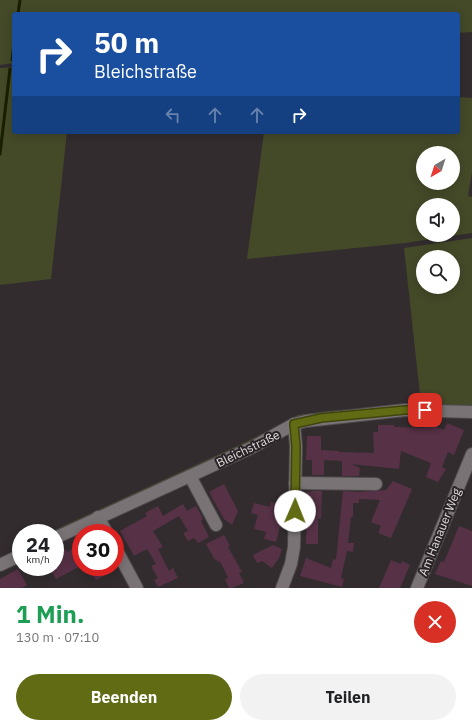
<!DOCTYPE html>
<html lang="de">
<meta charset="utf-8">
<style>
body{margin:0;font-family:"IBM Plex Sans",sans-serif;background:#f2f2f2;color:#202124;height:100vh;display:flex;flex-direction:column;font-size:15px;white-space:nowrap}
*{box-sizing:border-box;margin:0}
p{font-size:13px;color:#757577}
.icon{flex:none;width:22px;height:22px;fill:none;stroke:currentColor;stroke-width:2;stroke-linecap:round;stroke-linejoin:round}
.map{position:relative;height:588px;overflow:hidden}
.details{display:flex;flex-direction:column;background:#fff;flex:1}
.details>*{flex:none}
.banner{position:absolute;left:12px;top:12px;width:448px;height:122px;border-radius:4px;box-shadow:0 2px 10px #0003;background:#1a4fa0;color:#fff;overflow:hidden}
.needle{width:26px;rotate:219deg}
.buttons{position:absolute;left:416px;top:146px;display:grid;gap:8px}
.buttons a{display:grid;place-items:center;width:44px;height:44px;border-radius:50%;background:#fff;box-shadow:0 2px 10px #0003;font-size:20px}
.speed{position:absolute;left:12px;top:524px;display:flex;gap:8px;font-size:20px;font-weight:700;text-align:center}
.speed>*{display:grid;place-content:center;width:52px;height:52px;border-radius:50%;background:#fff;box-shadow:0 2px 10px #0003;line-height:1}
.speed small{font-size:10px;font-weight:400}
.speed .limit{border:6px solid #d22;background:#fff;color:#111}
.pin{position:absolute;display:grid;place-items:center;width:34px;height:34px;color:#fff;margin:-17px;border-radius:8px;box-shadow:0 2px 6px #0006}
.me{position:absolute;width:44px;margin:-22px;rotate:1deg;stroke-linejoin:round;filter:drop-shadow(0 0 3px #0008)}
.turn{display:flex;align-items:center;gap:14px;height:84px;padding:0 16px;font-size:18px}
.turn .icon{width:52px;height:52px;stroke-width:2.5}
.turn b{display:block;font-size:28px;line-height:34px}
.lanes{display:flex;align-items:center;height:38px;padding:0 16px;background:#0003;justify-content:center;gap:20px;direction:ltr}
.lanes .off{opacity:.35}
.round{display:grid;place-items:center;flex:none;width:42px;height:42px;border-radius:21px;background:#f2f2f2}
.headline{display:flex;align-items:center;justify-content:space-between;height:68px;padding:0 16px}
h1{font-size:24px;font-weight:700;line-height:30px;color:#1e9e55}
.primary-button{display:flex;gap:8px;margin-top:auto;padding:8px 16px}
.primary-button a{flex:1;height:46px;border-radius:24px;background:#616b14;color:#fff;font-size:16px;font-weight:700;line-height:46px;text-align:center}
.primary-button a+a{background:#f2f2f2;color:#202124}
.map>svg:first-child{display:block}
</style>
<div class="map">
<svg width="472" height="588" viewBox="0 0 472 588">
<rect width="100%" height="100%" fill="#322c2f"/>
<!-- green -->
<g fill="#444a28" fill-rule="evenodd">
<polygon points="0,0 472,0 472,32 458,33 458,14 14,14 14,63 0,65"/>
<polygon points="14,67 14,132 67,132 51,279 0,285 0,68"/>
<path d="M458 97 472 98V172L468 196 472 197V233L405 243 247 259 264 132H458ZM423 153H453V183H423ZM423 205H453V235H423Z"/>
<path d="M472 238V406L318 415 55 533H48L252 439 298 415 328 411 421 404 404 248ZM423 257H453V287H423Z"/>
</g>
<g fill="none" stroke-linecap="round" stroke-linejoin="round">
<!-- stream -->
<g stroke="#1b1f01" stroke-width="3">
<polyline points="18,14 20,0"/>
<polyline points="12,60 14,43"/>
<polyline points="0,154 10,69"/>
</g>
</g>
<!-- building -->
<g fill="#573146">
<polygon points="427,423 444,430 447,423 464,430 454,455 448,452 442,467 446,469 438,482 426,477 431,463 401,451 399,469 351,464 360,468 359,476 342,476 342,461 324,460 324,475 312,475 312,460 306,460 307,436 321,436 321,450 339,451 339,452 374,453 373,432 378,432 378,425 394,425 394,427 424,428"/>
<polygon points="393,481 412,489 391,538 378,533 381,526 371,522 380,500 359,499 359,503 353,503 353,517 351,517 348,543 354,543 353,552 347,551 341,578 344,579 342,587 300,576 306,558 331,568 333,559 336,560 343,491 359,492 386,490"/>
<polygon points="224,484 238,511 232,525 224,519 209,492"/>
<polygon points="311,491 322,491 321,519 318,518 318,544 306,544 307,492 311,492"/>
<polygon points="271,502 285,505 276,542 264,539 266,532 254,529 258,515 251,513 254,503 270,507"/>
<polygon points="183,504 187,511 196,506 203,519 201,521 209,537 198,543 194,538 188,541 183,533 188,531 179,516 153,531 163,547 158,549 169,571 173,568 178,578 158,587 154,580 158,578 151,566 156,564 147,549 134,556 120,531 147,516 145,513 158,506 163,516"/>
<polygon points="459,526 472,531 472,586 435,574 441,561 444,562"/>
<polygon points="224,535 230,546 228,547 242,572 239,573 244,583 232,588 229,588 225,579 228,578 220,561 218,562 216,559 215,560 206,544"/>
<polygon points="81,544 81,566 56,579 49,567 55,567 55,554 65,549 67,552"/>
<polygon points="273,545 282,549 279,558 272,568 262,561 257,563 253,555"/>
<polygon points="391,560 401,564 402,561 410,565 400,588 379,588"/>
<polygon points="88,567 102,567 106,575 96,580"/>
<polygon points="18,569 27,585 22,588 0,588 0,579"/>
</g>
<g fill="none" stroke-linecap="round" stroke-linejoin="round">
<!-- minor casing -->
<g stroke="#4e494b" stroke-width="14">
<g id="minor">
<polyline points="190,476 216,525"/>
<polyline points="295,483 376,484"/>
<polyline points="98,517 107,533"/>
<polyline points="55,538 253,447 294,424 306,421 405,410 472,412"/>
<polyline points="115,547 137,588"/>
<polyline points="0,565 21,555"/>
<polyline points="282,588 291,564 294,547 296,446 294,424"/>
<polyline points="417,588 472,454"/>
</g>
</g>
<!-- minor -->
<use href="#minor" stroke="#7a7376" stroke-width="12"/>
</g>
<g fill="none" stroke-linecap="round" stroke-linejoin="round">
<!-- route casing -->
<g stroke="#3f460d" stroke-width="10">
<polyline id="route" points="295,511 296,446 294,424 321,418 405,410 425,410"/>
</g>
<!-- route -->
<use href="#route" stroke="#616b14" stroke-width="7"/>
</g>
<g text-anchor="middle" stroke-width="4" stroke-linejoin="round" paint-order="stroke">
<!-- street labels -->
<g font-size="12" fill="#e2dee0" stroke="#282225">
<text transform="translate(248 449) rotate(-26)" y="4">Bleichstraße</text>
<text transform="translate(440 532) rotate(-68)" y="4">Am Hanauer Weg</text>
</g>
</g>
</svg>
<div class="buttons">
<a><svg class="needle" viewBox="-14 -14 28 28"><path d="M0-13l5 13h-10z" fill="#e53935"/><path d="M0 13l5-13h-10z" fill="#757577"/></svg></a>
<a><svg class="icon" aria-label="sound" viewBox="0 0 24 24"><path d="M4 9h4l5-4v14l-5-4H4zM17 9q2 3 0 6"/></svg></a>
<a><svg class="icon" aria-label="search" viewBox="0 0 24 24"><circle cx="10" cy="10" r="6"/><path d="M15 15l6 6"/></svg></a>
</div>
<div class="speed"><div>24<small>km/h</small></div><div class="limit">30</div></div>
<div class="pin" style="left:425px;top:410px;background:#d93025"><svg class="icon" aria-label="arrive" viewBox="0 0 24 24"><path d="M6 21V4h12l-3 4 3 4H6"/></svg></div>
<svg class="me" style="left:295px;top:511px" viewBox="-20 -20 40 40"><circle r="19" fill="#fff"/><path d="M0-13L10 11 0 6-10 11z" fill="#616b14"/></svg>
<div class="banner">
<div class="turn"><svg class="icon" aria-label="right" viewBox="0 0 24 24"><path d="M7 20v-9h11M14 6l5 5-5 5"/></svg><div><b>50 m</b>Bleichstraße</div></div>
<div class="lanes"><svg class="icon off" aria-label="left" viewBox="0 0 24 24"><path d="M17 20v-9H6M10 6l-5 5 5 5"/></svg><svg class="icon off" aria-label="ahead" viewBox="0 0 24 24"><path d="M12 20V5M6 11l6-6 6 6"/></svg><svg class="icon off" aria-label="ahead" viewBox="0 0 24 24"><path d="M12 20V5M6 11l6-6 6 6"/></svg><svg class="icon" aria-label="right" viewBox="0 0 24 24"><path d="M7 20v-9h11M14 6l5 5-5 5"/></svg></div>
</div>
</div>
<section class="details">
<div class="headline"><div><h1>1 Min.</h1><p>130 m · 07:10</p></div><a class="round" style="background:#d93025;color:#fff"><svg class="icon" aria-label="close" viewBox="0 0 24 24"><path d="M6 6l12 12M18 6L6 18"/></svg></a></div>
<div class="primary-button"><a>Beenden</a><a>Teilen</a></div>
</section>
